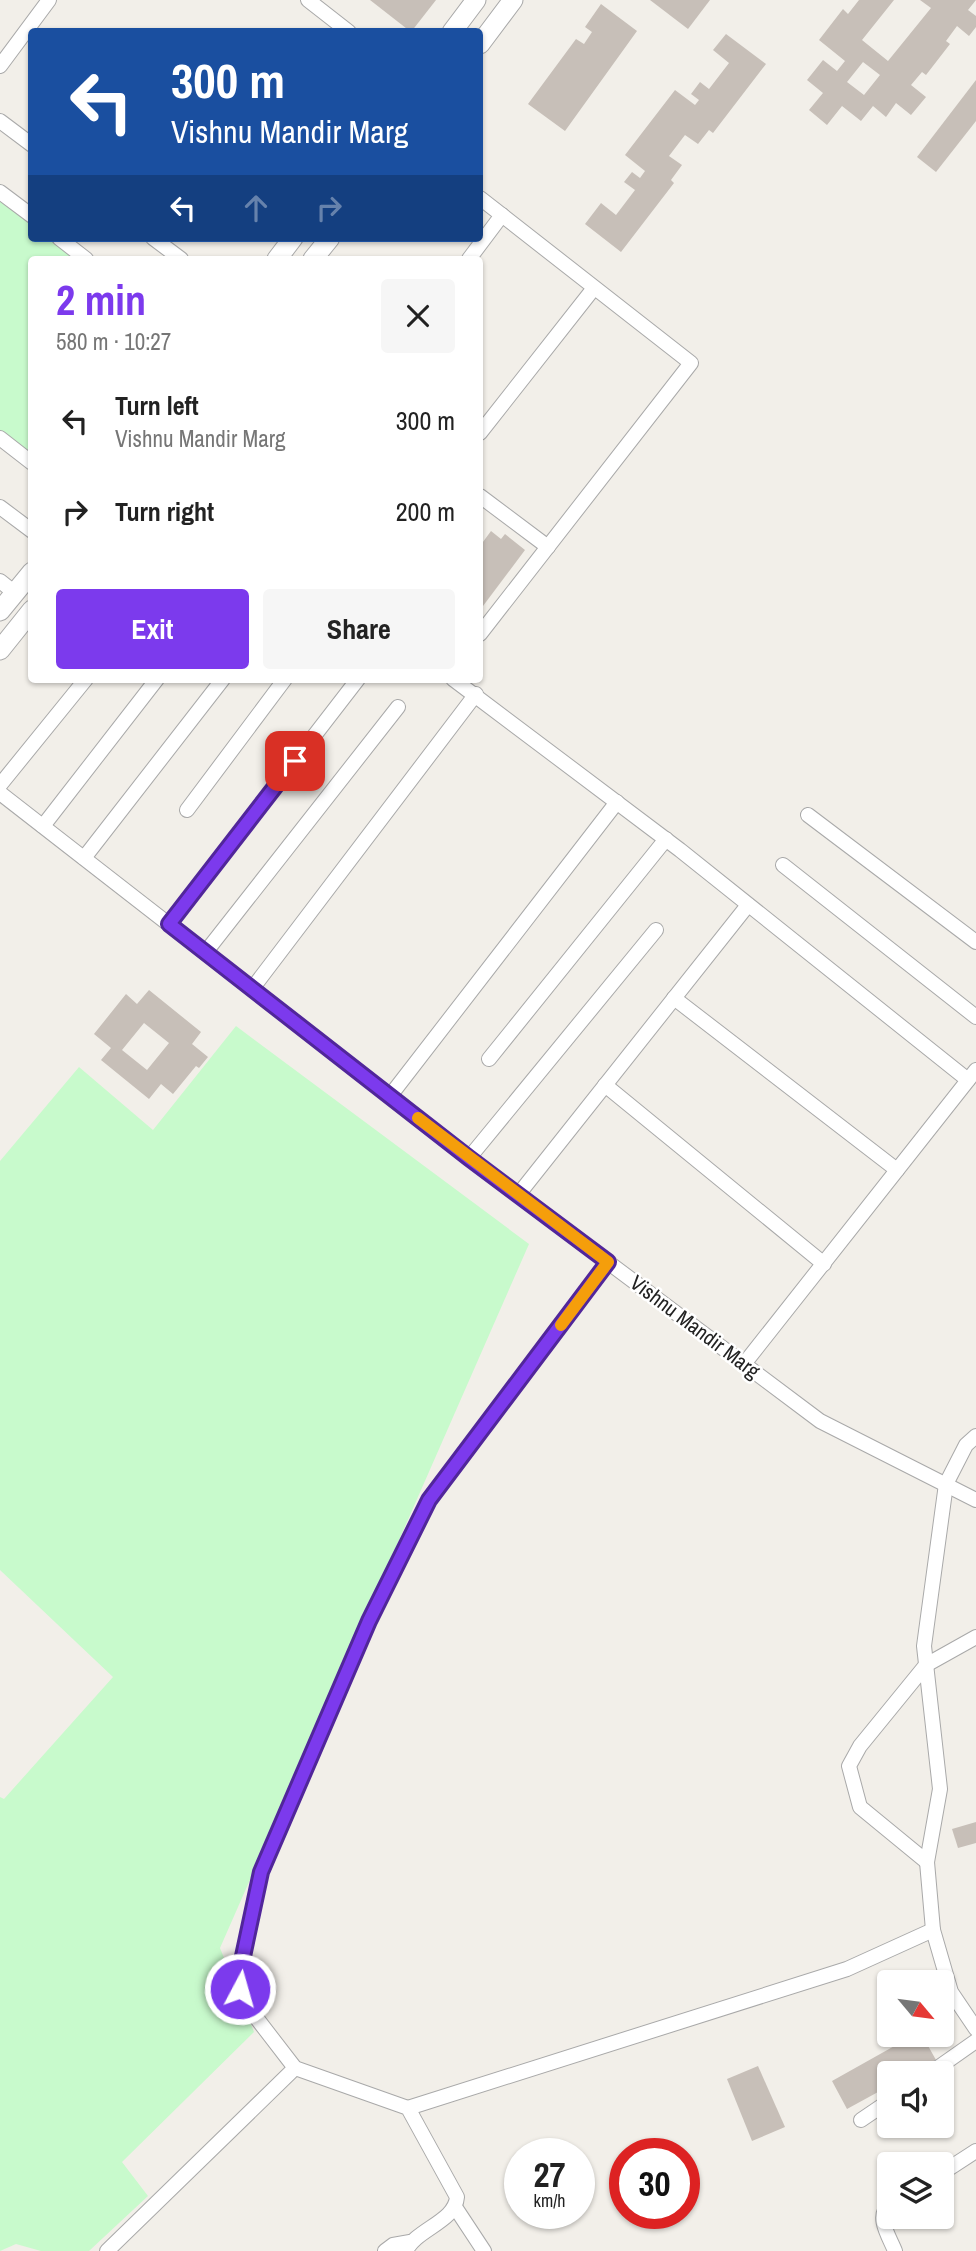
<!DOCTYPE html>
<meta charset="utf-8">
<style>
body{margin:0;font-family:"Archivo Narrow",sans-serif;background:#f6f6f6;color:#222;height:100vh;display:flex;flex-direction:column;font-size:26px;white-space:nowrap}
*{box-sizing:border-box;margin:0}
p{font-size:23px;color:#767676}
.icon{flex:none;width:38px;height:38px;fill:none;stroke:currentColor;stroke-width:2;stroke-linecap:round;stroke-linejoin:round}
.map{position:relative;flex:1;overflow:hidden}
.drawer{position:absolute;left:28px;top:256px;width:455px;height:427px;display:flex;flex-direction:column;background:#fff;border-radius:7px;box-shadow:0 2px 5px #0004}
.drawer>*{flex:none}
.top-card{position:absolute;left:28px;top:28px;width:455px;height:214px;border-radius:7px;box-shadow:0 2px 5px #0004;background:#1a4fa0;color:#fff;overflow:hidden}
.needle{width:46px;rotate:119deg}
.buttons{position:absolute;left:877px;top:1970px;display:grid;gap:14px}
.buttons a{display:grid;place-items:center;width:77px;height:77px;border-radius:7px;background:#fff;box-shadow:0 2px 5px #0004;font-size:35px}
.speed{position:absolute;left:504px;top:2138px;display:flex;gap:14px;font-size:35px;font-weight:700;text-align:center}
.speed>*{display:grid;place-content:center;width:91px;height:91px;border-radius:50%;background:#fff;box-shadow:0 2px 5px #0004;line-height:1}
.speed small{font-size:18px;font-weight:400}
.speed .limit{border:10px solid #d22;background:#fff;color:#111}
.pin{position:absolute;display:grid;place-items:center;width:60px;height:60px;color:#fff;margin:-30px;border-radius:14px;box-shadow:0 4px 10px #0006}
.me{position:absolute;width:77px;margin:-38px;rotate:6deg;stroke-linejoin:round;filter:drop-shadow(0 0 5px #0008)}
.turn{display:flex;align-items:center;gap:24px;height:147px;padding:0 28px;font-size:32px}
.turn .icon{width:91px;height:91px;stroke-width:2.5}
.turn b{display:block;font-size:49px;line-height:60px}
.lanes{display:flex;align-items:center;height:66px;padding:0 28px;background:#0003;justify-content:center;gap:35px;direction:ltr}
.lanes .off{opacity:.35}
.round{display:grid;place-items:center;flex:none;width:74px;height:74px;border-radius:7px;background:#f6f6f6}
.overview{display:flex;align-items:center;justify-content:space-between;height:119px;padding:0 28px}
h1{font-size:42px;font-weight:700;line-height:52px;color:#7c3aed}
.button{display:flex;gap:14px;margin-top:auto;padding:14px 28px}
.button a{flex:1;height:80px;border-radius:7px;background:#7c3aed;color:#fff;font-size:28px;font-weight:700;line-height:80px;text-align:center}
.button a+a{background:#f6f6f6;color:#222}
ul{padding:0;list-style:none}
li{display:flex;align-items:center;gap:21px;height:91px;padding:0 28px}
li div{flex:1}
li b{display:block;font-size:26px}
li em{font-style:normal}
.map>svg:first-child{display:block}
</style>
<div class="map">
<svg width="976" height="2251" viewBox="0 0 976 2251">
<rect width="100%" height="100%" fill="#f2efe9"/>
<!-- park -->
<g fill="#c8facc">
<polygon points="0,184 31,209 32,238 68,238 94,259 32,259 31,456 0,431"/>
<polygon points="236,1026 529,1244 220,1948 254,2032 122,2162 148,2196 89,2251 41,2251 16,2244 0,2251 0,1797 4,1799 113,1677 0,1570 0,1161 79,1067 153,1130"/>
</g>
<!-- building -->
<g fill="#c7bfb8" fill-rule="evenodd">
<polygon points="370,0 436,0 411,32"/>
<polygon points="650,0 710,0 688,29"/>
<path d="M859 0H894L862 40 888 61 931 8 920 0H976L968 10 976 16V27L969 36 957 26 946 41 950 44 926 75 922 72 911 85 926 97 911 115 896 103 886 117 873 106 861 121 842 106 827 125 809 110 823 93 807 80 823 60 837 71 845 61 819 40 843 9 848 14ZM863 62 880 75 864 95 847 82Z"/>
<polygon points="601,4 637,31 565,131 528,104 576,39 584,44 592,32 585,27"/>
<polygon points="726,34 766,64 713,133 709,130 698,144 685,135 669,156 682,165 671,180 674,183 621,252 585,224 601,203 616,215 635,190 624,182 632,172 640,178 645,171 625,155 675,90 695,105 699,100 691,94 700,82 709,89 729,63 713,50"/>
<polygon points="976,80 976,121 936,172 917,157"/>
<polygon points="491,531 501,539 505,534 525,550 480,610 480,546"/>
<path d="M149 990 201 1032 192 1044 208 1057 199 1068 196 1066 173 1094 161 1084 149 1099 101 1060 111 1048 94 1034 126 994 137 1004ZM144 1023 169 1043 147 1070 122 1050Z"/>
<polygon points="976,1822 976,1843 958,1848 952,1829"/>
<polygon points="914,2035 922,2035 936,2060 911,2074 889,2074 889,2086 847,2109 832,2081"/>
<polygon points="758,2066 785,2127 752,2141 727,2079"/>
</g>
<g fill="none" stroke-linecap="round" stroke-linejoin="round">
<!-- minor casing -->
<g stroke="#a9a9a9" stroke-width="16">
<g id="minor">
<polyline points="308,0 349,32"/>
<polyline points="0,66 49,0"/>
<polyline points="0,121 32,145"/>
<polyline points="0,192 32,216"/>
<polyline points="480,198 691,363 480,634"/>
<polyline points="59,238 86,259"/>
<polyline points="153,238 181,259"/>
<polyline points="469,259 502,215"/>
<polyline points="480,433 594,288"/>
<polyline points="0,438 32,463"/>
<polyline points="480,496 548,547"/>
<polyline points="0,507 32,531"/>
<polyline points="0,581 15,593"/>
<polyline points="453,679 680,850 968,1080"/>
<polyline points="0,785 86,679"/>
<polyline points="0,793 469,1158 820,1421 976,1500"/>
<polyline points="187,810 285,679"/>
<polyline points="808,815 976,942"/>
<polyline points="43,826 157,679"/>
<polyline points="84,858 223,679"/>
<polyline points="783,865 976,1017"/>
<polyline points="169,924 358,679"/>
<polyline points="205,953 398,707"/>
<polyline points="252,989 476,694"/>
<polyline points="674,998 897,1170"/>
<polyline points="489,1059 666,839"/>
<polyline points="605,1085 824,1264"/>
<polyline points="390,1096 617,802"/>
<polyline points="469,1158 656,930"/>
<polyline points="518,1195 748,905"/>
<polyline points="744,1364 976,1070"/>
<polyline points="976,1436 966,1445 946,1484 924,1646 940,1789 927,1862 933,1930 951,1992 976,2029"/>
<polyline points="927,1862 860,1807 849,1766 860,1746 926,1665 976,1637"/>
<polyline points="929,2074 976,2041"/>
<polyline points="408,2108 847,1969 933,1930"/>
<polyline points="861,2120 889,2101"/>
<polyline points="942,2173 976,2151"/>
<path d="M889 2206C875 2216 890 2238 895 2251"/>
<polyline points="455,2207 484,2251"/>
<polyline points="107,2251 295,2068"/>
<polyline points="385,2251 393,2245 410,2242"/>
<path d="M406 2251C416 2229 455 2222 457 2197L408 2108 295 2068 248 2007 240 1989 239 1975 261 1872 369 1621 429 1500 608 1262"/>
</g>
</g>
<!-- tertiary casing -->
<g stroke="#a9a9a9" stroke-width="21">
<g id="tertiary">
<polyline points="452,32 476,0"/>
<polyline points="480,44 513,0"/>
<polyline points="277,259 293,238"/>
<polyline points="313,259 330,238"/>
<polyline points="0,611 32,572"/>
<polyline points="0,650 32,610"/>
</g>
</g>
<!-- minor -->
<use href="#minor" stroke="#fff" stroke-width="14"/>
<!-- tertiary -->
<use href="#tertiary" stroke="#fff" stroke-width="19"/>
</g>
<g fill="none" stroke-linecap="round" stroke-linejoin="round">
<!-- route casing -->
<g stroke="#51269a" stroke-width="18">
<polyline id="route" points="240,1989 239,1975 261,1872 369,1621 429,1500 608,1262 469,1158 169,924 295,761"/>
</g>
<!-- route -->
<use href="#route" stroke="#7c3aed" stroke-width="12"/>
<!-- slow -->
<polyline stroke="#f59e0b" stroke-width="12" points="418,1118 608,1262 561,1325"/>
</g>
<g text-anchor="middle" stroke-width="5" stroke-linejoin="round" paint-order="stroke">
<!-- street labels -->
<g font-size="21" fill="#222" stroke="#fff">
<text transform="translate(695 1327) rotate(37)" y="7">Vishnu Mandir Marg</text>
</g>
</g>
</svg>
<div class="buttons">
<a><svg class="needle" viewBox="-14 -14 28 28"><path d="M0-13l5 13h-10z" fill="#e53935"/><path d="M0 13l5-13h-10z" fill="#767676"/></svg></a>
<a><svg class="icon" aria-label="sound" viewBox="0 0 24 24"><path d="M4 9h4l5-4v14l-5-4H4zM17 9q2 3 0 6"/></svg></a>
<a><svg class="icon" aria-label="layers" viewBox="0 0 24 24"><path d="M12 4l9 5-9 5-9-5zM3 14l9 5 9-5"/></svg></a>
</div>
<div class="speed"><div>27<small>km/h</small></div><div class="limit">30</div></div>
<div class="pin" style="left:295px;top:761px;background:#d93025"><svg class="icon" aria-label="arrive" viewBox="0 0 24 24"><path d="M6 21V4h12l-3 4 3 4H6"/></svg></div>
<svg class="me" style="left:240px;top:1989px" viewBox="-20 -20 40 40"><circle r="17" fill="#7c3aed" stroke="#fff" stroke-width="3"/><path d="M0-11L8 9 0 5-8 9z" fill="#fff"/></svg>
<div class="top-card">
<div class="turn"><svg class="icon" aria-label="left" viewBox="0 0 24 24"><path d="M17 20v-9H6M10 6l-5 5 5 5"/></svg><div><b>300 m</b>Vishnu Mandir Marg</div></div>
<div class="lanes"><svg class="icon" aria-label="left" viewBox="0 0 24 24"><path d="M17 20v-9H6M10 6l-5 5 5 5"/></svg><svg class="icon off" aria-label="ahead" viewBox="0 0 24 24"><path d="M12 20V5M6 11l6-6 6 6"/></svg><svg class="icon off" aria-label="right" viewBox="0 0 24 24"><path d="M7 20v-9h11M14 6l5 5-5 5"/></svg></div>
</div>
<section class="drawer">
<div class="overview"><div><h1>2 min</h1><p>580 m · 10:27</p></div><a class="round"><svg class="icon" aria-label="close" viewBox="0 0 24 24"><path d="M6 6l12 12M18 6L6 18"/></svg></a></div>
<ul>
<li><svg class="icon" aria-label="left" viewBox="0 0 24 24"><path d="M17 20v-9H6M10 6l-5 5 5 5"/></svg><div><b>Turn left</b><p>Vishnu Mandir Marg</p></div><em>300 m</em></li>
<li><svg class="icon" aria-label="right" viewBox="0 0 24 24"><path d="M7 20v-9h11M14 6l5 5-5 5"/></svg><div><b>Turn right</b></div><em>200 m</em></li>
</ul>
<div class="button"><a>Exit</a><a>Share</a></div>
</section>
</div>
